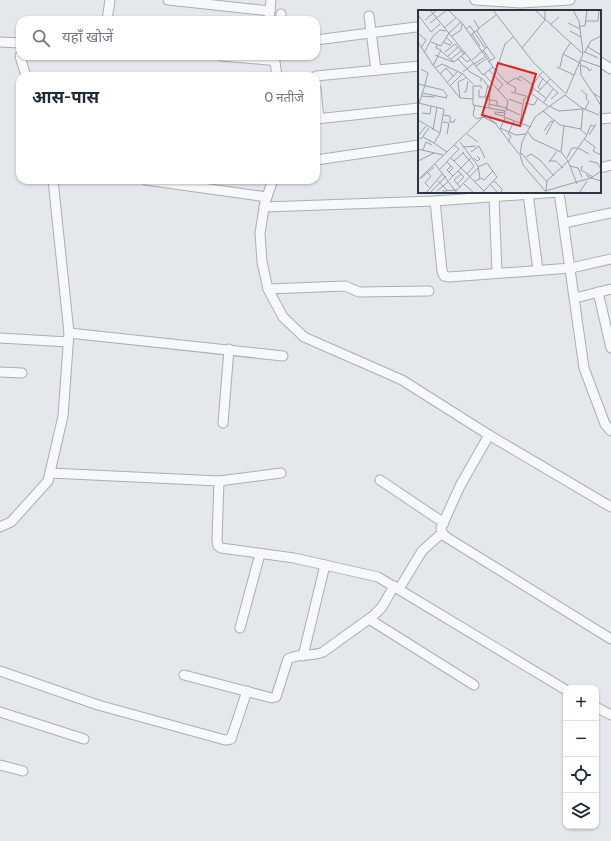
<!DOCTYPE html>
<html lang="hi">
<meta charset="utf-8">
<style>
:root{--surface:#fff;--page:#f2f2f3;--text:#1f2937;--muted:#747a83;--line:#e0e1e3}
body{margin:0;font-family:Cabin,"Noto Sans Devanagari",sans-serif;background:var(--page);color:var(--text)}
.controls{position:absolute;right:12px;bottom:12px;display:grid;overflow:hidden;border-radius:8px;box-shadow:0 1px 3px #0004}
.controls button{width:36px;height:36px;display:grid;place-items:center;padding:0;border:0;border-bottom:1px solid var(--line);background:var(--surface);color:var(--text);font:20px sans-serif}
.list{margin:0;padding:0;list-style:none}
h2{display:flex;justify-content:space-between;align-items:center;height:52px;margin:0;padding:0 16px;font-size:17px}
h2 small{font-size:13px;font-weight:400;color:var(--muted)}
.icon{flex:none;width:22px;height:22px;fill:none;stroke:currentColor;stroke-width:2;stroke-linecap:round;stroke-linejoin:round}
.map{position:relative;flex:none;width:611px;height:841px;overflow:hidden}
.search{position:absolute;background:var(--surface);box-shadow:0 1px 3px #0004;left:16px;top:16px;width:304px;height:44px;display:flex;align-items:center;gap:10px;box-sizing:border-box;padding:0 14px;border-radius:12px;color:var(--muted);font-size:15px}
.panel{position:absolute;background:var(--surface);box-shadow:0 1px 3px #0004;left:16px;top:72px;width:304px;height:112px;border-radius:12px}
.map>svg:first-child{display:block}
</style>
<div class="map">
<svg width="611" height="841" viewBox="0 0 611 841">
<rect width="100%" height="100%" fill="#e4e7ec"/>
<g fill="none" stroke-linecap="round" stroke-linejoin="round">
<!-- street casing -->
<g stroke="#a9aeb7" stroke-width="11">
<g id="street">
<polyline points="168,0 270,11"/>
<polyline points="475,0 521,3 570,0"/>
<polyline points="369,16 376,70"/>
<polyline points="107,20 110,0"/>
<polyline points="269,20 271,0"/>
<polyline points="281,20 281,14"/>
<polyline points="316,40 416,27"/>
<polyline points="0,42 20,43"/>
<polyline points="20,56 26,76"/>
<polyline points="221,56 269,60 275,62 277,76"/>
<polyline points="600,62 611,69"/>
<polyline points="316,76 419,66"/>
<polyline points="316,89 319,119"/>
<polyline points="316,119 419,108"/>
<polyline points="600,119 611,118"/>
<polyline points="316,160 419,145"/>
<polyline points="600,168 611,165"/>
<polyline points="146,180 267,197"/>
<polyline points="273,180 265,202 260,233 262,262 268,289 283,317 304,337 402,380 489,435 460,486 441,528 442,533 446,537 611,639"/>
<polyline points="559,192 584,368 605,424 611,431"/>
<polyline points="528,194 538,270"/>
<polyline points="494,196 497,273"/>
<polyline points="435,201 442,271 444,276 449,277 571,268 611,259"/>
<polyline points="264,207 435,201 559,192"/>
<polyline points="564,223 611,213"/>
<polyline points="268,289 345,286 359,292 429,291"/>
<polyline points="598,292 611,348"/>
<polyline points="575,298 611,289"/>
<polyline points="69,333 283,356"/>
<polyline points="0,338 68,342"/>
<polyline points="0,372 22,373"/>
<polyline points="223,423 229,349"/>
<polyline points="489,435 611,507"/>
<polyline points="50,473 219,481 281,473"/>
<polyline points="380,480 444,523"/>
<polyline points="219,481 217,540 218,546 221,548 294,558 378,577 566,690"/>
<polyline points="0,527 11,522 48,481 63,416 69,333 53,180"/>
<polyline points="399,589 422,551 442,533"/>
<polyline points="369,619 474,685"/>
<polyline points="240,628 260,554"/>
<polyline points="303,656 325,565"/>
<polyline points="0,671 98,705 225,740 231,739 247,691"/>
<path d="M184 675 272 698 276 697 288 659C299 653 312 657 323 652L373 616 382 607 394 586"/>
<polyline points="596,707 611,715"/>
<polyline points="0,712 84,739"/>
<polyline points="0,765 23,771"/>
</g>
</g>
<!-- street -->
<use href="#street" stroke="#f7f8fa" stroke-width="9"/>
</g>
<!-- overview -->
<g transform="translate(418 10)">
<rect width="183" height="183" fill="#e4e7ec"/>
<path fill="none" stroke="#9a9fa9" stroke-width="1" d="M12 0 65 65 75 57M30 0 44 13 77 60 89 73 98 78 97 82M75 0 115 52 147 83M117 0 165 44M155 0 161 11 165 43M0 5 13 22 22 14M7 10 19 0M167 11H180L181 0M12 13 29 0M150 13 162 19M132 15 141 7M162 16H167L169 0M26 18 38 8M61 18 78 5M48 19 52 16 67 38M59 21 69 37M152 21 163 27M0 23 8 30 3 38M31 23 43 12M54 24 62 36M52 25 61 19 56 10M34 26 43 20 44 14M0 32 15 55 42 88 55 89V95L87 101 86 107 113 117M13 32 23 36 31 23M25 32 32 35 34 33 28 27M170 37 183 45M104 38 127 10V0M65 40 73 51M23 41 36 52 47 43M27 42 37 34 46 44M167 42 180 48M6 43 15 26 22 20 28 21M166 43 173 31 183 26M145 44 162 53M17 45 35 52M30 46 40 37M43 46 49 52 53 49M33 49 43 41M40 49 52 62 63 68V72M54 50 69 37 77 48 70 52M163 50 183 57M162 51 163 65 175 83 183 88M81 52 87 34 95 27M56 54 67 47M162 55 170 58 171 61 174 59M15 56 23 40 18 38 19 35M58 56 68 49M139 57 156 65M142 57 145 44 153 32M17 58 24 54 45 64 55 74M3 59 10 63 6 78M71 60 85 75 80 80 90 91 88 101M45 62 56 53M22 64 28 58 35 66M66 64 80 80M121 65 140 83 133 89M64 68 72 79 71 98M100 69 102 66 115 75M29 73 40 61M89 73 98 68 103 71M0 74 25 80 29 85 28 88M32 76 44 64M115 78 129 89M122 79 120 77 125 68M61 80V87H72M163 80 169 85 168 88 171 92 167 99M46 82H48L50 71M93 82 108 86M120 82 132 69M4 83 29 88M114 83 116 73 124 62M114 84 130 96M148 84 165 44M176 84 183 96 182 104M147 85 164 98 181 105M3 86 17 87M67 87 70 75M42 88 40 72 48 68M55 89V76H63L64 79M67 89 79 91V96M91 89 104 94M126 92 135 79M0 93 26 99 22 123 16 133 29 142M107 93 116 95 120 88M1 94 6 78M71 94 89 98M57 95 55 105 59 109 68 106 79 114M131 96 141 101 165 99M89 99 102 105M125 101 142 115 163 119M4 103 12 104 13 96M25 105 32 106V112H36L37 109M86 106 77 104V102L87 103M0 110 22 123M25 112 31 113 29 124M102 113 106 89 114 83M82 118 98 125 108 124M82 119 87 108M15 120 19 97M126 121 133 111 135 112M110 122 115 129 143 142 150 151M49 124 60 132M169 124 173 115 177 117M128 125 136 110M171 125 178 114M0 126 8 116M0 127 3 129 11 118M5 127 16 133M166 129 177 137 175 141 183 145M42 132 60 156 62 169 57 171M90 132 93 126 90 124 96 111M45 137 58 136M160 138 171 144M0 139 25 145M5 140 8 132 14 135M53 142 61 136 67 148M143 142 146 116M45 143 56 156 49 164M103 143 129 172M102 145 104 132 117 107 147 85M102 145 105 155 129 183M108 147 113 144 122 150 136 166M33 148 66 181M56 148 59 151 62 149 59 146M149 148 154 138H159M0 151 16 143M36 151 46 142M131 151H138L145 158M150 151 159 174M151 151 169 125 163 120 165 98M171 151 179 153 183 159M29 152 35 158 31 162M131 152 139 141M17 154 39 183M33 156 29 160 35 166M152 156 160 158 164 167M164 156 163 160 175 167M60 157 69 153 79 167 64 183M21 160 41 139 36 135M10 163 13 166 7 173 11 177M168 165 173 168 183 161M3 168 16 157M63 168 66 170 75 161M0 170 65 107 77 113 101 144M31 170 53 148M20 171 29 180M76 171 84 179 83 183M39 174 46 167 40 161M46 174 56 183M72 174 80 183M42 177 36 170 43 164M19 181 31 171M24 181 39 180 60 158M127 181 173 168 183 171M128 181 129 171 150 151M8 183 25 163M12 183 28 166M161 183 169 171"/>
<path fill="#d62828" fill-opacity="0.15" stroke="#d62828" stroke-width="2" d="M80 53 118 64 102 116 64 105Z"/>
<rect width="183" height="183" fill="none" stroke="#2b3445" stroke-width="2"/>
</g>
</svg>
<div class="controls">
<button>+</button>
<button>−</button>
<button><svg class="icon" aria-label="locate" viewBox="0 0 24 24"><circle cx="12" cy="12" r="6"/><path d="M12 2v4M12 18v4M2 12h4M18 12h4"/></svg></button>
<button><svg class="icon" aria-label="layers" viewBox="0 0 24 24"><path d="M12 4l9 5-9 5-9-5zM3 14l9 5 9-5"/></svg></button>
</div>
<div class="search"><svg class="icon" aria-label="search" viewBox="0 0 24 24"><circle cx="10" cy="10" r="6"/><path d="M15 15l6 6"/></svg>यहाँ खोजें</div>
<section class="panel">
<h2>आस-पास<small>0 नतीजे</small></h2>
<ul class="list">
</ul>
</section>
</div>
